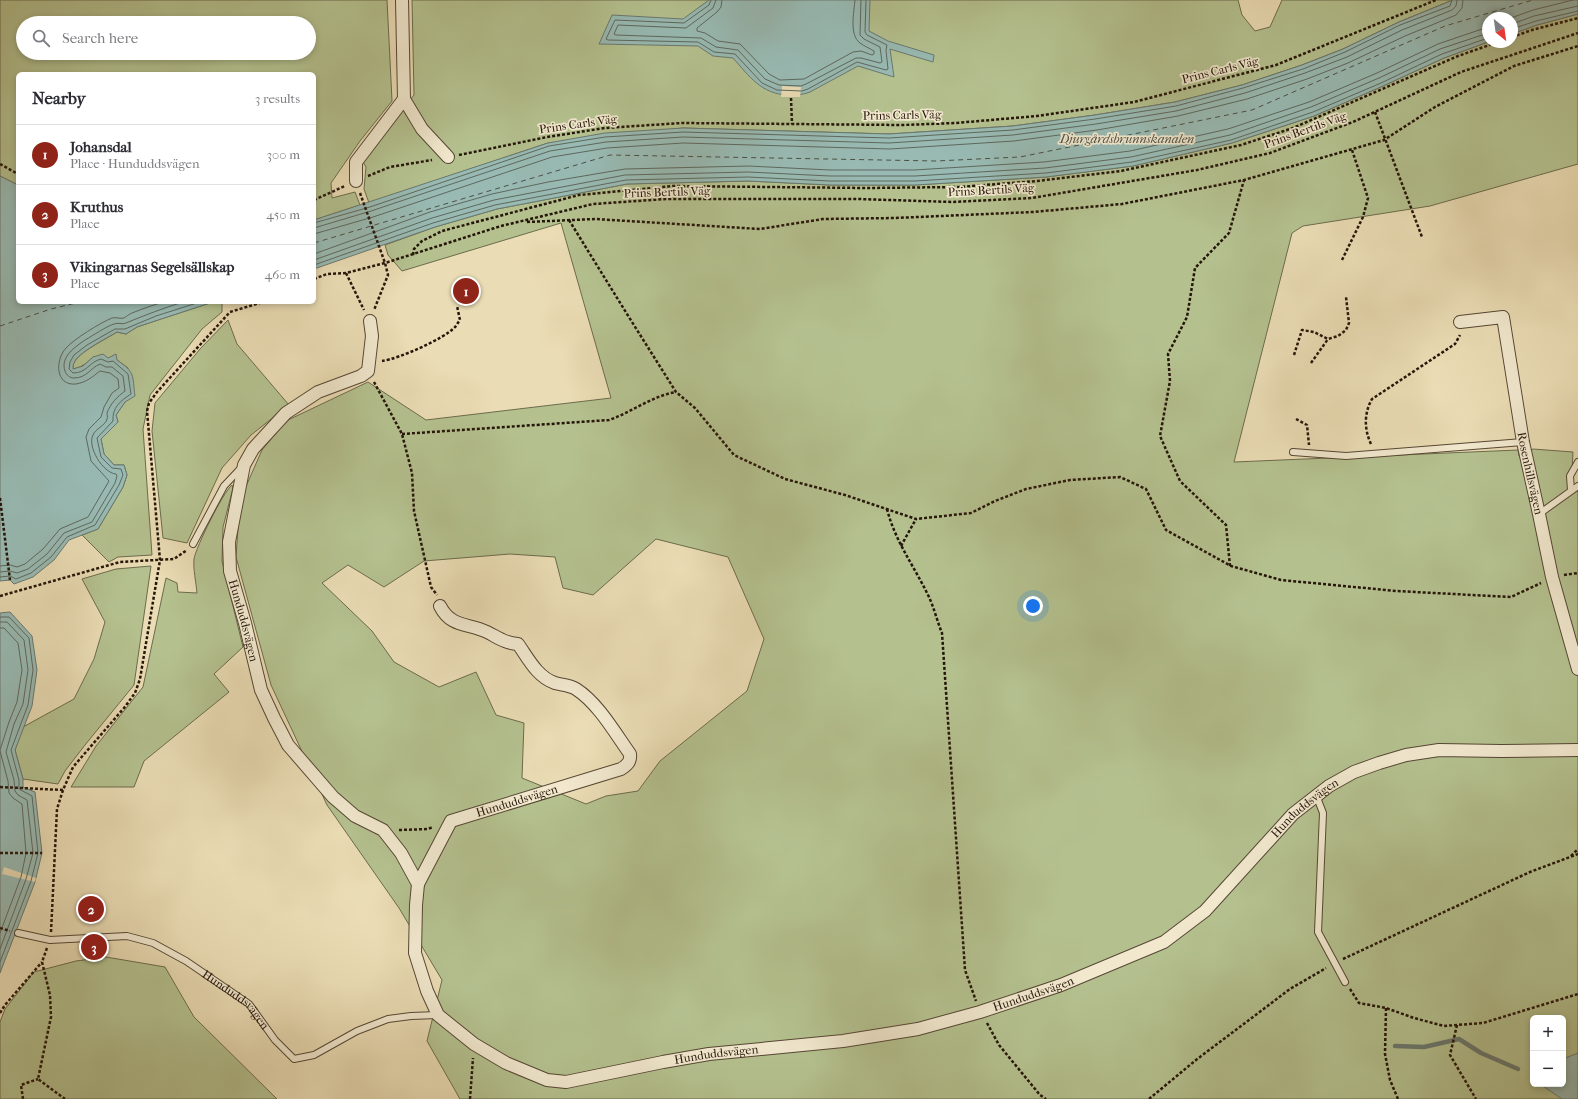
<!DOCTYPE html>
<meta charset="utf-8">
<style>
:root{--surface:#fff;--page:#f2f2f3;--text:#2b2b33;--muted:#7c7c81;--line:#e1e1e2;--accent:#8f2418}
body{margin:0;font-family:"IM FELL French Canon",serif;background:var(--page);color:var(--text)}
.controls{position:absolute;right:12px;bottom:12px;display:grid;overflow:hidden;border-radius:6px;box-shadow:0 2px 6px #0003}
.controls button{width:36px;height:36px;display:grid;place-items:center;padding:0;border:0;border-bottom:1px solid var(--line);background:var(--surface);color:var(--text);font:20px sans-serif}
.compass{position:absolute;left:1482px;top:12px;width:36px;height:36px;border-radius:50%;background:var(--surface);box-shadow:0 2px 6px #0003;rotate:151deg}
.you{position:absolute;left:1033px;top:606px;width:14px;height:14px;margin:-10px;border:3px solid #fff;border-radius:50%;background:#1a73e8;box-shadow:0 0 0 6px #1a73e833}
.badge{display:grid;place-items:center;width:26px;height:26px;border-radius:50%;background:var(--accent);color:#fff;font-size:13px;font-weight:700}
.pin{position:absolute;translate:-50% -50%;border:2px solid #fff;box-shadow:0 1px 4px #0006}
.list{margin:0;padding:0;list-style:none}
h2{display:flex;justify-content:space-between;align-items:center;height:52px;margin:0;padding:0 16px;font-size:17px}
h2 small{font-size:13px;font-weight:400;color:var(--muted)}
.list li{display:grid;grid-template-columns:26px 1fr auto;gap:12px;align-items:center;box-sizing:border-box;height:60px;padding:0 16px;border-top:1px solid var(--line)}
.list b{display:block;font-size:15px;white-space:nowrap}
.list p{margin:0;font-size:13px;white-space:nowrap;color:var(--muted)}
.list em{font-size:13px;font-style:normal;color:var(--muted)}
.icon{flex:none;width:22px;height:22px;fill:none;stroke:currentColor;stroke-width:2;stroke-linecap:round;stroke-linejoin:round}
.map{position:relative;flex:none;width:1578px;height:1099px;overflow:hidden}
.search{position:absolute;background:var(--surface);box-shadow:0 2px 6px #0003;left:16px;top:16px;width:300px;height:44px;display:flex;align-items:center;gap:10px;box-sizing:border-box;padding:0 14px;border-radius:22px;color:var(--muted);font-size:15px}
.panel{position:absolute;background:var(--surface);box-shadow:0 2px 6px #0003;left:16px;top:72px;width:300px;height:232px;border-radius:6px}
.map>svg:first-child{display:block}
</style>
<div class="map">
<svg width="1578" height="1099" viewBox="0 0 1578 1099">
<rect width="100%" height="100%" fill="#eadcb4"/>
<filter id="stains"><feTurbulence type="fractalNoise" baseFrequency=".005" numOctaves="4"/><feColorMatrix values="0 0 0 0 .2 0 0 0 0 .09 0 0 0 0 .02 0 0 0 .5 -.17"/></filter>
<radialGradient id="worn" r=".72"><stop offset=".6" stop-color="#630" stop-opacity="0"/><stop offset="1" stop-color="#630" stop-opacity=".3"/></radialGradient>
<!-- green -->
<g fill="#b4c18f" stroke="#6c6b4c" fill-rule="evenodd">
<path d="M0 0H387L392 101 360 141 331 183 332 198 355 192 360 205 314 220V74H18V185L0 176ZM23 23H309V53H23Z"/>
<polygon points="412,0 1238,0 1242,15 1255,31 1270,27 1282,0 1453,0 1399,22 1343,49 1302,65 1242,85 1175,102 1095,115 1013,126 889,134 683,128 548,143 369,203 364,189 366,167 362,160 414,95"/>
<path d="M1578 14V164L1430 206 1303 226 1292 233 1234 462 1518 450 1519 456 1533 449 1573 452 1571 493 1578 491V1099H460L427 1041 442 980 399 908 327 805 271 685 236 557 240 500 262 450 286 421 368 382 426 420 611 398 561 223 402 271 388 255 385 245 435 227 497 209 627 184 748 181 830 185H915L1046 177 1133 166 1232 143 1314 116 1383 86 1444 58 1488 42H1512V34L1537 25ZM656 539 728 557 764 639 747 691 660 761 638 791 606 796 586 804 522 778 524 723 496 715 476 672 439 687 394 662 372 631 322 583 348 565 384 587 424 561 510 554 555 557 563 588 593 595ZM1533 1018H1563V1084H1533Z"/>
<path d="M213 302H222V312L202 329 150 395 143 429 152 555 118 557 109 562 82 535 98 529 123 487 127 475 124 465H114L104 454 101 439 118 422 116 415 125 402 128 368 117 360 93 357C87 363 82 367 73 369 73 368 73 363 74 363 77 353 108 338 117 332L126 334 137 327 158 320Z"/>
<polygon points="228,320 237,344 289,405 251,435 222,468 187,543 163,538 152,431 155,403 200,349"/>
<path d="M232 485 233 488 223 527 222 561 243 647 214 674 229 692 144 761 134 787H71L96 746 143 687 166 578 177 583 178 592 197 593C196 582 193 569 194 559 196 547 223 492 232 485Z"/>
<polygon points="151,566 134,685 85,745 65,771 58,784 23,779 15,750 23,727 74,699 94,659 105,622 82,579 116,569"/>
<polygon points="106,957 165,967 194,1017 277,1099 0,1099 0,1022 5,1009 34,972 76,961"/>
</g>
<!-- water -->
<g fill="#98bab3" stroke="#6a786f">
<path d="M709 0H870L869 31 888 41 934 55 933 62 890 49 894 77 858 66 810 92C802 95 796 95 788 95 761 94 749 76 733 58L713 56 698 46 599 44 612 15 683 19Z"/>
<polygon points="1453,0 1578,0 1578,14 1537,25 1512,34 1512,18 1488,18 1488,42 1444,58 1383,86 1314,116 1232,143 1133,166 1046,177 915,185 830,185 748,181 627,184 497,209 435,227 314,269 314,220 548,143 605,133 683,128 889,134 1013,126 1095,115 1175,102 1242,85 1302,65 1343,49 1399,22"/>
<path d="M0 176 18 185V302H213L158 320 137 327 126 334 117 332C107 338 77 353 74 363 73 364 73 368 73 369L83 366 93 357 103 354 108 358 116 354 117 360C136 373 132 375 135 396L125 402 116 415 118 422 101 439 104 454 114 465H124L127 475 123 487 98 529 69 540 54 560 33 577 14 584 10 580 0 581Z"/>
<polygon points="10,612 32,636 37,670 32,706 15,750 23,779 23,787 35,792 42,853 35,882 0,973 0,613"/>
<polygon points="1578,1053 1578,1099 1562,1099 1540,1084 1563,1084 1563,1059"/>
</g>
<!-- pier -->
<g fill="#eadcb4">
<polygon points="782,86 801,87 800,97 781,97"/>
<polygon points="4,867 36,878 35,882 2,874"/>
</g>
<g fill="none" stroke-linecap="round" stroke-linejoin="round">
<!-- shore -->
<g stroke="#5e685e" stroke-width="1">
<polyline points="711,0 709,5 684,23 615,20 606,39 608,40 698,42 714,52 735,54 762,83 777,90 802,91 808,89 857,62 886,70 888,69 886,50 887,45 867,35 865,32 866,0"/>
<polyline points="716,0 713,8 686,28 618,25 614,34 616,35 701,38 716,47 738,50 765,79 779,85 801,86 806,84 856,58 861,58 880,63 882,62 880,47 864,39 860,35 861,0"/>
<path d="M722 0 721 7 717 12 697 28V31L705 33 718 41 740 44 769 74 780 80 804 79 853 52 861 51 872 55 874 54V51C869 48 864 46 860 43 849 35 854 12 855 0"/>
<polyline points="1511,18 1533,10 1573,0"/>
<polyline points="1512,24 1534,16 1578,6"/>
<polyline points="1512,29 1536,21 1578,11"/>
<polyline points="314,223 370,207 549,146 605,137 683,132 889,138 1013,130 1095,119 1176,106 1243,88 1303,69 1345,52 1400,25 1450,6 1452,0"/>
<polyline points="314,228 371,211 550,151 606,142 683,137 889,143 1013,135 1096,124 1176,111 1245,93 1305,73 1347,57 1402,30 1452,10 1456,6 1457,0"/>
<polyline points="314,234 373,217 552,157 607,148 683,143 890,149 1014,141 1097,130 1178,116 1247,99 1307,79 1348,63 1405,36 1456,15 1462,8 1463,0"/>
<polyline points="314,254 430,212 492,194 548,182 625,169 748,166 830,170 914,170 1044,162 1130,151 1228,129 1309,102 1377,73 1438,44 1488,27"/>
<polyline points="314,260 432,218 494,200 625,175 748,172 830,176 915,176 1045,168 1131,157 1230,135 1311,107 1379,78 1440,49 1488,33"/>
<polyline points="314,265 433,223 495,205 626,180 748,177 830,181 915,181 1046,173 1132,162 1231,140 1313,112 1381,83 1442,54 1488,38"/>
<path d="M0 566 10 565 17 567 25 564 43 549 60 529 88 517 109 481 91 461 86 437 89 429 101 417 104 407 112 393 119 388 118 379 110 373 100 371C92 377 87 382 76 384 55 386 55 360 66 348 74 339 100 323 112 318 116 317 120 319 124 318 126 317 129 314 132 313 142 309 153 305 164 302"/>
<path d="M0 572 10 571 17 573 28 569 47 554 64 533 92 522 115 483 117 476 116 474C103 473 87 447 93 435 95 429 106 425 107 419 108 417 107 415 107 413 110 404 118 396 125 391L123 376 112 367H106L100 364C90 368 87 378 74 378 70 378 66 375 65 371 60 357 75 347 85 340 94 335 105 327 114 324 118 322 122 325 126 323 145 315 164 308 183 302"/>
<path d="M0 577 10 576 16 579 31 573 51 557 67 537 95 525 119 485 123 475 121 469 112 468 101 457 97 438 113 421C112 408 120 401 131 394L128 374 113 361 108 362 101 359C89 362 87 373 73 373L69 369 70 362 74 355 87 345 115 329H125L156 316 200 302"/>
<polyline points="0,617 9,617 29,638 33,670 28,705 11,750 19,780 19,789 32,796 38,853 31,881 0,962"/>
<polyline points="0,622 7,622 24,640 28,670 23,704 14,724 6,752 14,780 15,791 18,795 27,800 33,853 26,879 0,949"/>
<polyline points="0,628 4,628 18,643 22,670 17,702 9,722 0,750"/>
<polyline points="0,751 8,781 9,793 13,798 22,804 26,853 21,877 0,933"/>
</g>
<!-- stream -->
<polyline stroke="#6a786f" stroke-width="4.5" points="1395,1046 1424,1047 1459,1039 1481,1053 1518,1069"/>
<!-- ferry -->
<g stroke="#4d4f44" stroke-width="1" stroke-dasharray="5 4" stroke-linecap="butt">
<polyline points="314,243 610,155 936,161 1020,157 1252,110 1445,26 1533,0"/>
<polyline points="0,326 51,309 80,302"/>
</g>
<!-- service casing -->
<g stroke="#564734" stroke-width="8">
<g id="service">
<polyline points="1293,452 1346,456 1523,442"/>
<polyline points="1571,490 1570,476 1578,462"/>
<polyline points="1539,514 1578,486"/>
<polyline points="193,544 224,486 241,468"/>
<polyline points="1316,795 1323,813 1318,932 1345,982"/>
<path id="s1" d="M18 933 50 940 127 936 153 943 186 961 249 1004 275 1040 294 1059 314 1055 357 1031 388 1019 411 1016 438 1015"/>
</g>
</g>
<!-- minor casing -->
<g stroke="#564734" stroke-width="14">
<g id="minor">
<polyline points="404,99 422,129 448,157"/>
<polyline points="356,181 356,162 404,99 402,0"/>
<path id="s2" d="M370 321 372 336 368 371 361 376 318 392 286 413 253 449 244 465 229 542 230 571 245 623 261 690 274 718 288 745 333 797 355 816 383 830 401 853 418 884 416 905 415 953 427 991 438 1015 474 1044 506 1063 547 1080 566 1082 663 1062 709 1054 843 1041 918 1029 980 1012 1061 985 1164 942 1205 911 1293 814 1329 786 1354 772 1379 763 1406 755 1439 750 1501 751 1578 750"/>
<path id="s3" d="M1460 322 1503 317 1523 442 1539 514 1552 577 1578 669"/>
<path id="s4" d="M418 884 451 821 621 769C627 765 631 762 630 754 615 733 598 703 576 689 570 685 562 685 555 683 537 677 528 658 518 644 505 643 499 638 487 632 469 623 451 628 440 606"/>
</g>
</g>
<!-- path -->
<g stroke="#251509" stroke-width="2.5" stroke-dasharray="3 2" stroke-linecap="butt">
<polyline points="1512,37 1532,30 1578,18"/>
<polyline points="791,98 792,124"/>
<polyline points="1375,112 1422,237"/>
<polyline points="459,155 547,137 605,128 682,123 903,125 956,123 1037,116 1134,102 1276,65 1436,0"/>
<polyline points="0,164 18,174"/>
<polyline points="368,176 390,167 432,160"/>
<polyline points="360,193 385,263 388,275 374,310"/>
<polyline points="314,200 345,186"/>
<polyline points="569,220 627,314 676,392 695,408 734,455 785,479 845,495 916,519 971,513 995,501 1026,489 1070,480 1120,477 1146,489 1166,530 1231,566 1281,580 1396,591 1511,597 1541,583"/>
<polyline points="527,222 595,219 760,229 823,219 895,218 1033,212 1122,204 1244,180 1384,140 1435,107 1514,66 1578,46"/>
<polyline points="413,255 414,249 422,241 442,231 579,195 673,186 866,188 959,187 1037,181 1121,171 1241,145 1293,128 1458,56 1498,42"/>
<polyline points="1342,260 1363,217 1368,198 1352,150"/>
<polyline points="346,273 364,310"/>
<polyline points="314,279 327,274 346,273 385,263 501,226 593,204 666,199 858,199 953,202 1032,198 1197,170 1270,153 1353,122 1461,72 1578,33"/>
<polyline points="1294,355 1302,330 1314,332 1328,339 1338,336 1346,330 1349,323 1346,297"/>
<path d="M382 361C398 359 444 339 455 327 457 325 458 322 460 320L457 306"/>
<polyline points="1311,363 1328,339"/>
<polyline points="374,382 402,434 412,473 414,511 431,587 437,595"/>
<polyline points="1296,419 1307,425 1309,445"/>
<path d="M402 434 609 420C632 412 652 396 676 392"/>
<path d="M1371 444C1364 429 1364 413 1372 399L1455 344 1460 335"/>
<polyline points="0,498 10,580"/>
<path d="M887 509C895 541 914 566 928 595 934 607 937 621 942 633L965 970 976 1001"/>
<polyline points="901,546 916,519"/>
<polyline points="1230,566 1226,525 1180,481 1160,436 1170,381 1168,354 1187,317 1195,268 1229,233 1244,180"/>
<polyline points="1564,575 1578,573"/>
<polyline points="0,596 120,562 174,559 187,550"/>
<polyline points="0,787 63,790"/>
<polyline points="399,830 428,829 433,827"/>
<polyline points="0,853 42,853"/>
<polyline points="1571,856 1578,849"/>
<polyline points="0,928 10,931"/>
<polyline points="51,932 57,809 63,790 73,767 124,708 135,693 140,679 160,560 147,411 149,403 157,392 230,312 263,302"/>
<polyline points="47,948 42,962 50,995 51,1017 38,1079 65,1099"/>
<polyline points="1343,959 1530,872 1578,854"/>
<polyline points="1350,989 1359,1003 1386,1008 1414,1018 1444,1026 1483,1023 1578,994"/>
<polyline points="1386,1008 1385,1054 1390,1080 1398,1099"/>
<polyline points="0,1013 5,1005 42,962"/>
<polyline points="987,1023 999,1045 1040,1095 1046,1099"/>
<polyline points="1457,1025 1450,1055 1476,1099"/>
<polyline points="23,1099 21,1085 38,1079"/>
<polyline points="470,1099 473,1058"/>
<polyline points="1149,1099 1196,1060 1290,989 1326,968"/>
</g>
<!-- service -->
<use href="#service" stroke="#f1e8ce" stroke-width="6"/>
<!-- minor -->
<use href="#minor" stroke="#f1e8ce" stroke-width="12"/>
</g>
<g text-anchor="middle" stroke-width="3.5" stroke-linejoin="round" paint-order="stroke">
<!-- street labels -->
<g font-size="12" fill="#251509" stroke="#f1e8ce">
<text transform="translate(1220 70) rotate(-14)" y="4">Prins Carls Väg</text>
<text transform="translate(902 115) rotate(-1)" y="4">Prins Carls Väg</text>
<text transform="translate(578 124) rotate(-8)" y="4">Prins Carls Väg</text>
<text transform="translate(1305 130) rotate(-20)" y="4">Prins Bertils Väg</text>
<text transform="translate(991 190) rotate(-3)" y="4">Prins Bertils Väg</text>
<text transform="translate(667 192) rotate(-2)" y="4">Prins Bertils Väg</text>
<text dy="4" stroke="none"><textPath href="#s3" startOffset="202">Rosenhillsvägen</textPath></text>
<text dy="4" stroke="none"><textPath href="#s2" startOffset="369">Hunduddsvägen</textPath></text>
<text dy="4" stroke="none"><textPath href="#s4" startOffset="140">Hunduddsvägen</textPath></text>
<text dy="4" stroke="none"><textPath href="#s2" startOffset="1791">Hunduddsvägen</textPath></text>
<text dy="4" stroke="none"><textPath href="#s2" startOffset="1455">Hunduddsvägen</textPath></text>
<text dy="4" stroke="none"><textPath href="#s1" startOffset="238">Hunduddsvägen</textPath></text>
<text dy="4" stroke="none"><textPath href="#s2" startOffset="1131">Hunduddsvägen</textPath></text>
</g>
<!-- water labels -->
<g font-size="13" font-style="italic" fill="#4d4f44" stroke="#f1e8ce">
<text x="1127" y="143">Djurgårdsbrunnskanalen</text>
</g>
</g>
<rect width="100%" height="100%" filter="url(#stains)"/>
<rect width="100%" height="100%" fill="url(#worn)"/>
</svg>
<div class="controls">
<button>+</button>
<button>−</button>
</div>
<svg class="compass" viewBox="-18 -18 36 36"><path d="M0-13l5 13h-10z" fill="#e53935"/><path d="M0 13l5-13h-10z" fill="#7c7c81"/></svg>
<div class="you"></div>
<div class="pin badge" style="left:466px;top:291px">1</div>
<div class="pin badge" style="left:91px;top:909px">2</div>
<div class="pin badge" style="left:94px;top:947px">3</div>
<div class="search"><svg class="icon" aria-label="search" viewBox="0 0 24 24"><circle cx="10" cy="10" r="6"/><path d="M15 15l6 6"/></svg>Search here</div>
<section class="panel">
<h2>Nearby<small>3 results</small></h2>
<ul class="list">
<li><span class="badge">1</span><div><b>Johansdal</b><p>Place · Hunduddsvägen</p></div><em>300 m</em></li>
<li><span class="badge">2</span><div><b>Kruthus</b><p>Place</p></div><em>450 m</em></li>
<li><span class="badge">3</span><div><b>Vikingarnas Segelsällskap</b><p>Place</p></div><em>460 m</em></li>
</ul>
</section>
</div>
